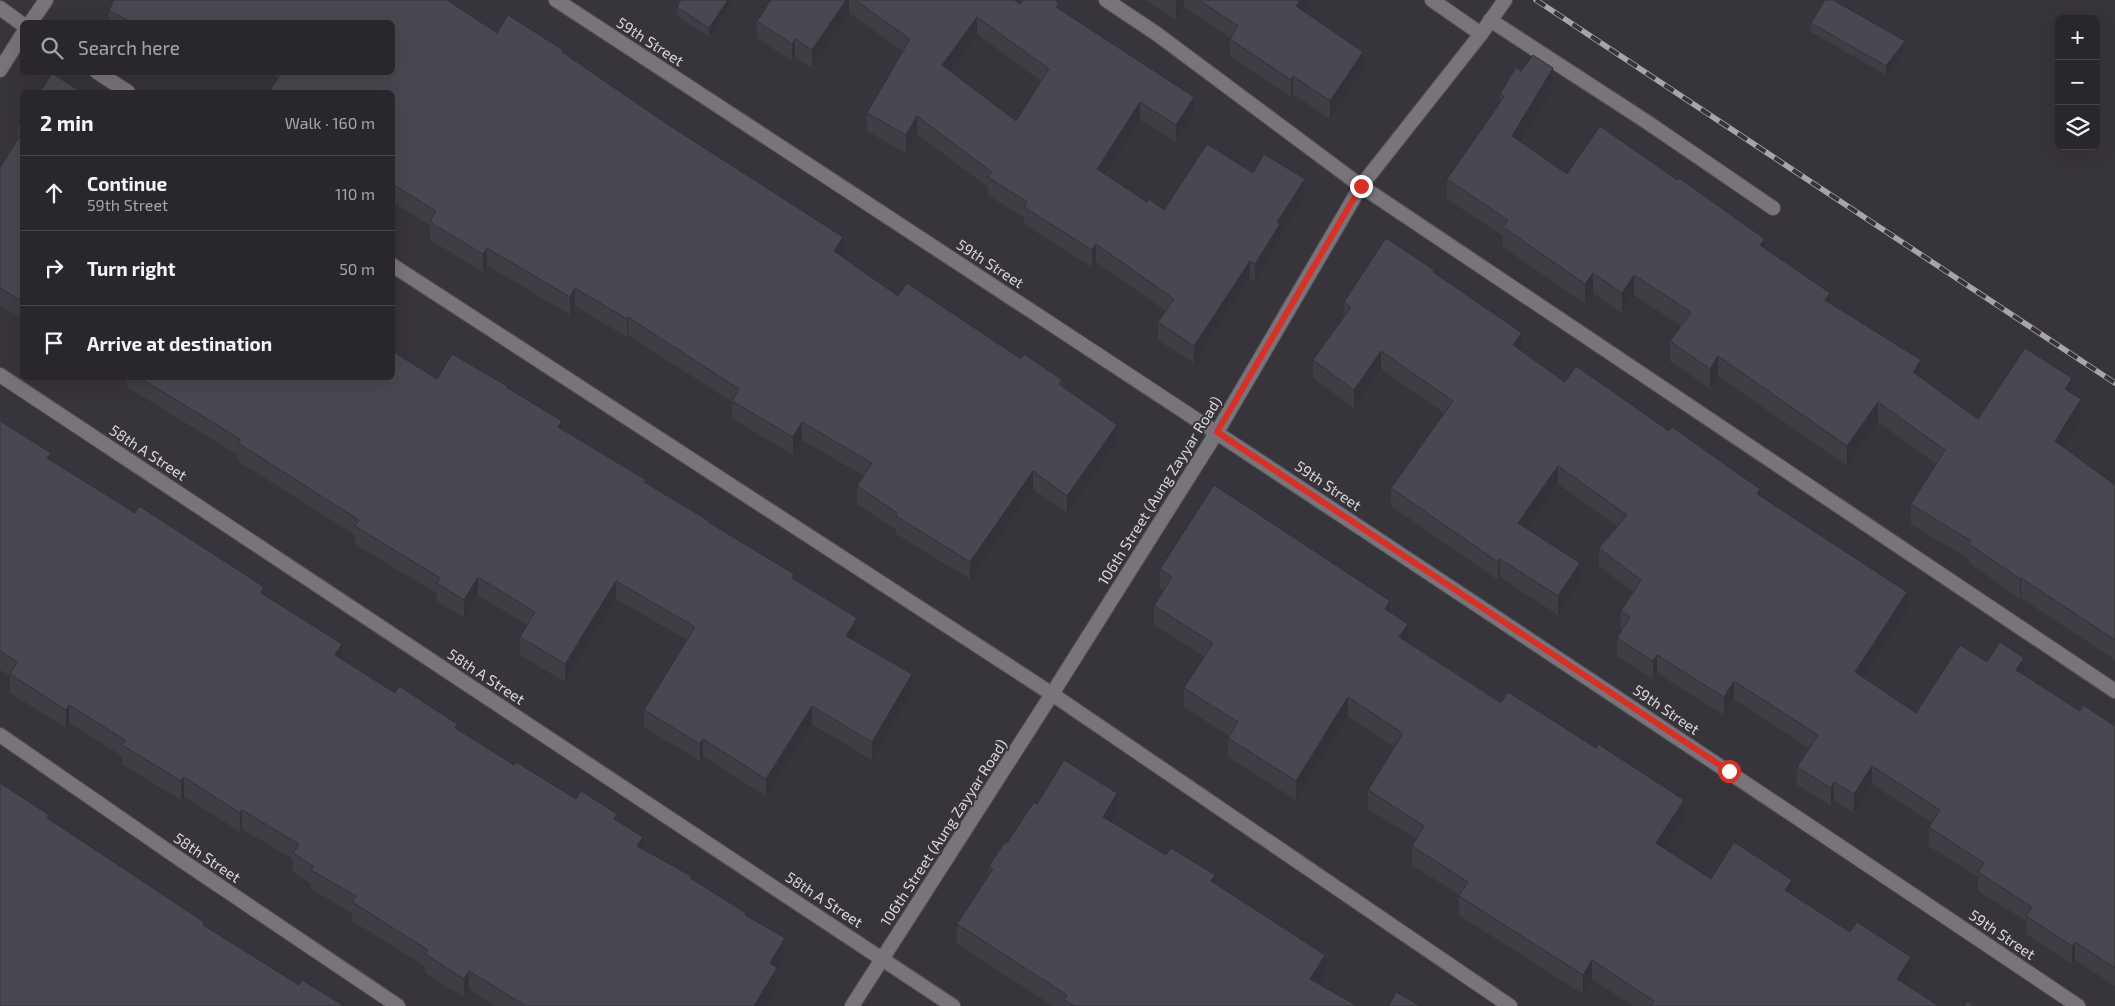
<!DOCTYPE html>
<meta charset="utf-8">
<style>
:root{--surface:#2a272c;--page:#363338;--text:#f1f3f6;--muted:#a5a5a9;--line:#464448}
body{margin:0;font-family:"Exo 2",sans-serif;background:var(--page);color:var(--text)}
.controls{position:absolute;right:15px;top:15px;display:grid;overflow:hidden;border-radius:8px;box-shadow:0 5px 20px #0002}
.controls button{width:45px;height:45px;display:grid;place-items:center;padding:0;border:0;border-bottom:1px solid var(--line);background:var(--surface);color:var(--text);font:25px sans-serif}
.stop{position:absolute;width:15px;height:15px;margin:-11px;border:4px solid #d93025;border-radius:50%;background:#fff}
.stop.end{background:#d93025;border-color:#fff;box-shadow:0 1px 5px #0008}
.list{margin:0;padding:0;list-style:none}
h2{display:flex;justify-content:space-between;align-items:center;height:65px;margin:0;padding:0 20px;font-size:21px}
h2 small{font-size:16px;font-weight:400;color:var(--muted)}
.list li{display:grid;grid-template-columns:32px 1fr auto;gap:15px;align-items:center;box-sizing:border-box;height:75px;padding:0 20px;border-top:1px solid var(--line)}
.list b{display:block;font-size:19px;white-space:nowrap}
.list p{margin:0;font-size:16px;white-space:nowrap;color:var(--muted)}
.list em{font-size:16px;font-style:normal;color:var(--muted)}
.icon{flex:none;width:28px;height:28px;fill:none;stroke:currentColor;stroke-width:2;stroke-linecap:round;stroke-linejoin:round}
.map{position:relative;flex:none;width:2115px;height:1006px;overflow:hidden}
.search{position:absolute;background:var(--surface);box-shadow:0 5px 20px #0002;left:20px;top:20px;width:375px;height:55px;display:flex;align-items:center;gap:12px;box-sizing:border-box;padding:0 18px;border-radius:8px;color:var(--muted);font-size:19px}
.panel{position:absolute;background:var(--surface);box-shadow:0 5px 20px #0002;left:20px;top:90px;width:375px;height:290px;border-radius:8px}
.map>svg:first-child{display:block}
</style>
<div class="map">
<svg width="2115" height="1006" viewBox="0 0 2115 1006">
<rect width="100%" height="100%" fill="#38343b"/>
<g fill="none" stroke-linecap="round" stroke-linejoin="round">
<!-- minor casing -->
<g stroke="#535156" stroke-width="16">
<g id="minor">
<path d="M556 0C1065 332 1573 666 2078 1006"/>
<polyline points="1106,0 1157,34 1361,186 2115,691"/>
<polyline points="1432,0 1481,34"/>
<polyline points="0,8 22,24"/>
<polyline points="1490,20 1647,122 1773,208"/>
<polyline points="97,72 128,92"/>
<polyline points="392,265 1052,694 1510,1006"/>
<polyline points="0,375 953,1006"/>
<polyline points="0,735 181,860 398,1006"/>
<polyline points="852,1006 1052,694 1217,432 1361,186 1481,34 1505,0"/>
</g>
</g>
<!-- tertiary casing -->
<g stroke="#535156" stroke-width="16">
<g id="tertiary">
<polyline points="31,22 46,0"/>
<polyline points="0,70 22,35"/>
</g>
</g>
<!-- minor -->
<use href="#minor" stroke="#79747c" stroke-width="14"/>
<!-- tertiary -->
<use href="#tertiary" stroke="#79747c" stroke-width="14"/>
<!-- rail casing -->
<g stroke="#a7a5aa" stroke-width="5.5">
<polyline id="rail" points="1536,0 2115,383"/>
</g>
<!-- rail -->
<use href="#rail" stroke="#38343b" stroke-width="4" stroke-dasharray="11" stroke-linecap="butt"/>
</g>
<!-- wall -->
<g fill="#3e3f45" fill-rule="evenodd">
<polygon points="114,0 447,0 497,33 508,15 563,50 563,53 667,124 843,237 843,255 842,257 898,296 907,283 1021,359 1024,354 1062,380 1062,387 1117,425 1117,443 1067,513 1033,489 970,579 896,534 896,530 857,504 857,486 864,476 802,440 793,455 732,418 732,402 628,335 627,337 575,306 570,315 487,265 483,272 430,240 430,225 392,202 392,92 269,92 278,78 269,72 392,72 392,22 109,22 109,10"/>
<polygon points="731,0 731,5 709,37 677,16 677,7"/>
<path d="M771 0H1014L1020 4 1059 9 1194 114 1176 142 1140 119 1105 174 1147 202 1164 210 1253 173 1305 197 1280 235V241L1255 281 1250 278 1194 363 1158 340V322L1166 311 1096 262 1092 267 1024 224V218L988 195V187L917 134 906 153 867 131V113L903 51 849 13 812 68 795 57 792 61 757 38V21ZM977 34 1041 81 1016 121 950 71Z"/>
<polygon points="1146,0 1312,0 1304,11 1363,70 1330,119 1293,94 1291,97 1230,56 1230,38 1184,7 1176,20"/>
<polygon points="1811,23 1905,51 1886,75 1811,32"/>
<polygon points="1553,88 1520,142 1567,174 1765,248 1830,303 1921,378 1978,419 2072,393 2081,419 2063,447 2115,485 2115,660 2021,598 2020,599 1969,563 1969,559 1911,524 1911,504 1936,464 1878,422 1847,466 1718,376 1710,389 1670,361 1670,341 1681,326 1634,295 1622,313 1593,293 1585,304 1503,247 1503,236 1447,199 1447,179 1500,103 1500,94"/>
<polygon points="22,121 22,319 0,305 0,168 17,140 17,129"/>
<polygon points="1434,272 1522,351 1565,382 1760,496 1907,610 1863,677 1916,713 1987,662 2024,675 2080,711 2115,726 2115,986 2075,960 2072,964 2026,934 2026,921 1978,891 1978,877 1929,846 1929,827 1932,823 1872,784 1854,813 1834,800 1831,806 1797,785 1797,767 1809,748 1734,699 1724,715 1657,673 1653,679 1617,656 1617,638 1622,630 1621,629 1621,611 1633,592 1599,566 1599,548 1617,526 1558,484 1527,528 1580,581 1558,615 1500,577 1498,580 1391,506 1391,488 1444,413 1381,369 1354,408 1313,378 1313,360 1344,316 1344,302"/>
<polygon points="127,378 392,378 437,379 507,388 562,429 709,523 794,580 857,635 854,640 912,692 872,760 812,724 766,796 703,756 700,761 644,727 644,710 687,640 616,599 565,682 520,655 520,637 527,625 478,595 464,618 437,601 437,594 355,544 355,535 238,461 238,455 127,387"/>
<polygon points="0,416 1,421 51,461 264,595 342,660 395,693 457,729 514,765 617,821 643,849 691,879 746,915 785,957 777,970 777,987 766,1006 496,1006 469,989 464,997 425,973 425,966 352,921 352,913 311,889 311,884 293,872 293,859 242,829 240,832 184,796 181,800 122,764 122,756 69,723 66,728 10,693 10,676 0,670"/>
<polygon points="1160,569 1390,612 1408,642 1684,819 1664,849 1711,879 1792,894 1911,976 1906,985 1939,1006 1633,1006 1592,979 1583,994 1459,915 1459,895 1412,865 1412,846 1416,839 1368,809 1368,790 1395,747 1348,716 1296,800 1228,757 1228,738 1229,736 1184,707 1184,688 1204,656 1154,625 1154,606 1163,590 1160,588"/>
<polygon points="1037,804 1117,813 1112,822 1166,855 1215,884 1325,975 1319,984 1357,1006 1053,1006 957,944 957,924 989,876 989,866"/>
</g>
<!-- shaded-wall -->
<g fill="#323338">
<polygon points="728,0 731,0 731,5 709,37 709,28"/>
<polygon points="846,0 849,0 849,13 812,68 812,50"/>
<polygon points="1177,0 1184,0 1184,7 1176,20 1176,2"/>
<polygon points="1300,0 1312,0 1296,24 1296,6"/>
<polygon points="977,17 977,34 942,83 942,65"/>
<polygon points="795,39 795,57 792,61 792,44"/>
<polygon points="1905,41 1905,51 1886,75 1886,66"/>
<polygon points="1363,52 1363,70 1330,119 1330,101"/>
<polygon points="1553,68 1553,88 1512,156 1512,136"/>
<polygon points="1293,76 1293,94 1291,97 1291,80"/>
<polygon points="1194,97 1194,114 1176,142 1176,125"/>
<polygon points="1140,102 1140,119 1097,187 1097,169"/>
<polygon points="917,116 917,134 906,153 906,135"/>
<polygon points="1305,179 1305,197 1280,235 1280,241 1255,281 1255,264 1277,222"/>
<polygon points="843,237 843,255 834,269 834,251"/>
<polygon points="1765,239 1765,258 1760,245"/>
<polygon points="1096,244 1096,262 1092,267 1092,250"/>
<polygon points="487,248 487,265 483,272 483,254"/>
<polygon points="1250,261 1250,278 1194,363 1194,346"/>
<polygon points="1593,273 1593,293 1585,304 1585,284"/>
<polygon points="1634,275 1634,295 1622,313 1622,293"/>
<polygon points="575,288 575,306 570,315 570,297"/>
<polygon points="1830,293 1830,313 1825,300"/>
<polygon points="628,317 628,335 627,337 627,319"/>
<polygon points="1522,333 1522,351 1513,345"/>
<polygon points="1381,351 1381,369 1354,408 1354,390"/>
<polygon points="1718,356 1718,376 1710,389 1710,369"/>
<polygon points="1921,360 1921,380 1913,372"/>
<polygon points="2072,378 2072,398 2065,389"/>
<polygon points="2081,399 2081,419 2055,461 2055,441"/>
<polygon points="1878,402 1878,422 1847,466 1847,446"/>
<polygon points="562,421 562,438 558,427"/>
<polygon points="802,422 802,440 793,455 793,437"/>
<polygon points="1117,425 1117,443 1067,513 1067,496"/>
<polygon points="51,453 51,471 47,458"/>
<polygon points="1558,466 1558,484 1518,541 1518,523"/>
<polygon points="1033,471 1033,489 970,579 970,562"/>
<polygon points="1760,489 1760,507 1757,494"/>
<polygon points="1500,559 1500,577 1498,580 1498,562"/>
<polygon points="1580,563 1580,581 1558,615 1558,596"/>
<polygon points="478,577 478,595 464,618 464,600"/>
<polygon points="2021,578 2021,598 2020,599 2020,579"/>
<polygon points="616,581 616,599 565,682 565,664"/>
<polygon points="264,587 264,606 261,593"/>
<polygon points="1907,592 1907,610 1855,690 1855,672"/>
<polygon points="1390,601 1390,620 1385,609"/>
<polygon points="857,618 857,635 846,653 846,636"/>
<polygon points="1408,624 1408,643 1399,637"/>
<polygon points="342,644 342,663 335,655"/>
<polygon points="1657,655 1657,673 1653,679 1653,661"/>
<polygon points="2024,658 2024,676 2016,670"/>
<polygon points="912,674 912,692 872,760 872,742"/>
<polygon points="1734,681 1734,699 1724,715 1724,697"/>
<polygon points="1348,697 1348,716 1296,800 1296,781"/>
<polygon points="69,705 69,723 66,728 66,710"/>
<polygon points="812,706 812,724 766,796 766,779"/>
<polygon points="703,739 703,756 700,761 700,744"/>
<polygon points="1872,766 1872,784 1854,813 1854,794"/>
<polygon points="184,777 184,796 181,800 181,781"/>
<polygon points="1834,782 1834,800 1831,806 1831,788"/>
<polygon points="1117,793 1117,813 1103,836 1103,817"/>
<polygon points="1684,800 1684,819 1656,862 1656,843"/>
<polygon points="242,810 242,829 240,832 240,813"/>
<polygon points="643,837 643,856 637,846"/>
<polygon points="1215,875 1215,895 1211,881"/>
<polygon points="1792,880 1792,899 1785,890"/>
<polygon points="785,938 785,957 777,970 777,987 766,1006 754,1006 770,963"/>
<polygon points="2075,942 2075,960 2072,964 2072,946"/>
<polygon points="1325,955 1325,975 1310,999 1310,979"/>
<polygon points="1911,957 1911,976 1897,998 1897,979"/>
<polygon points="1592,960 1592,979 1583,994 1583,975"/>
<polygon points="469,971 469,989 464,997 464,979"/>
</g>
<!-- building -->
<g fill="#484950" stroke="#323338" fill-rule="evenodd">
<polygon points="114,0 447,0 497,33 508,15 563,50 562,52 667,124 843,237 834,251 898,296 907,283 1021,359 1024,354 1062,380 1059,384 1117,425 1067,496 1033,471 970,562 896,516 897,513 857,486 872,463 802,422 793,437 732,401 739,389 628,317 627,319 575,288 570,297 487,248 483,254 430,222 436,211 392,184 392,92 269,92 282,72 392,72 392,22 130,22 109,10"/>
<polygon points="681,0 728,0 709,28 677,7"/>
<polygon points="771,0 846,0 812,50 795,39 792,44 757,21"/>
<path d="M855 0H1014L1020 4 1023 0H1055L1059 3 1056 7 1194 97 1176 125 1140 102 1097 169 1147 202 1149 199 1164 210 1207 144 1253 173 1264 154 1305 179 1277 222 1280 224 1255 264 1250 261 1194 346 1158 322 1174 299 1096 244 1092 250 1024 207 1027 202 988 177 992 172 917 116 906 135 867 113 910 39ZM977 17 1049 69 1016 121 942 65Z"/>
<polygon points="1199,0 1300,0 1296,6 1363,52 1330,101 1293,76 1291,80 1230,39 1238,26"/>
<polygon points="1825,0 1833,0 1905,41 1886,66 1811,23"/>
<polygon points="1533,55 1553,68 1512,136 1567,174 1600,126 1677,180 1679,178 1765,239 1760,245 1830,293 1825,300 1921,360 1913,372 1978,419 2025,348 2072,378 2065,389 2081,399 2055,441 2115,485 2115,640 2021,578 2020,579 1969,544 1971,541 1911,504 1945,450 1878,402 1847,446 1718,356 1710,369 1670,341 1691,312 1634,275 1622,293 1593,273 1585,284 1503,227 1508,220 1447,179 1504,97 1500,94 1516,67 1521,71"/>
<polygon points="52,73 81,92 40,92"/>
<polygon points="22,121 22,301 0,288 0,168 22,132 17,129"/>
<polygon points="1386,238 1434,270 1433,272 1522,333 1513,345 1565,382 1576,366 1669,431 1672,427 1760,489 1757,494 1907,592 1855,672 1916,713 1960,645 1987,662 2000,642 2024,658 2016,670 2080,711 2083,705 2115,726 2115,968 2075,942 2072,946 2026,916 2032,907 1978,872 1984,863 1929,827 1940,810 1872,766 1854,794 1834,782 1831,788 1797,767 1818,735 1734,681 1724,697 1657,655 1653,661 1617,638 1630,617 1621,611 1641,580 1599,548 1627,515 1558,466 1518,523 1580,563 1558,596 1500,559 1498,562 1391,488 1453,401 1381,351 1354,390 1313,360 1351,307 1344,302"/>
<polygon points="392,351 437,379 452,354 507,386 506,387 562,421 558,427 646,480 644,482 709,521 708,522 794,574 792,578 857,618 846,636 912,674 872,742 812,706 766,779 703,739 700,744 644,710 695,627 616,581 565,664 520,637 535,612 478,577 464,600 437,583 440,578 355,526 359,520 238,443 240,439 140,378 392,378"/>
<polygon points="0,421 51,453 47,458 135,513 139,506 264,587 261,593 342,644 335,655 395,693 399,686 457,724 455,728 514,765 516,762 576,799 581,791 617,814 614,819 643,837 637,846 691,876 690,878 746,913 745,915 785,938 770,963 777,968 754,1006 526,1006 469,971 464,979 425,954 428,950 352,902 356,896 311,870 313,866 293,853 299,844 242,810 240,813 184,777 181,781 122,745 125,740 69,705 66,710 10,674 17,662 0,651"/>
<polygon points="1214,485 1390,601 1385,609 1408,624 1399,637 1501,703 1508,692 1596,748 1598,744 1684,800 1656,843 1711,879 1734,842 1792,880 1785,890 1850,932 1857,922 1911,957 1897,979 1939,1006 1651,1006 1654,1001 1592,960 1583,975 1459,896 1468,882 1412,846 1424,826 1368,790 1402,735 1401,732 1348,697 1296,781 1228,738 1238,722 1184,688 1213,643 1154,606 1172,577 1160,569"/>
<polygon points="1064,760 1117,793 1103,817 1166,855 1171,848 1215,875 1211,881 1325,955 1310,979 1357,1006 1074,1006 1064,1000 1067,995 957,924 993,869 989,866 1005,842 1007,843 1034,802 1037,804"/>
<polygon points="0,783 49,815 47,818 204,922 203,925 299,985 302,980 344,1006 0,1006"/>
<polygon points="1396,992 1420,1006 1389,1006"/>
<polygon points="1967,1001 1975,1006 1964,1006"/>
</g>
<g fill="none" stroke-linecap="round" stroke-linejoin="round">
<!-- route -->
<polyline stroke="#d93025" stroke-width="6" points="1361,186 1217,432 1729,771"/>
</g>
<g text-anchor="middle" stroke-width="4" stroke-linejoin="round" paint-order="stroke">
<!-- street labels -->
<g font-size="15" fill="#dad8dc" stroke="#38343b">
<text transform="translate(650 42) rotate(33)" y="5">59th Street</text>
<text transform="translate(990 264) rotate(33)" y="5">59th Street</text>
<text transform="translate(148 453) rotate(33)" y="5">58th A Street</text>
<text transform="translate(1328 486) rotate(34)" y="5">59th Street</text>
<text transform="translate(1160 491) rotate(-58)" y="5">106th Street (Aung Zayyar Road)</text>
<text transform="translate(486 677) rotate(33)" y="5">58th A Street</text>
<text transform="translate(1666 710) rotate(34)" y="5">59th Street</text>
<text transform="translate(944 833) rotate(-57)" y="5">106th Street (Aung Zayyar Road)</text>
<text transform="translate(207 858) rotate(34)" y="5">58th Street</text>
<text transform="translate(824 900) rotate(33)" y="5">58th A Street</text>
<text transform="translate(2002 935) rotate(34)" y="5">59th Street</text>
</g>
</g>
</svg>
<div class="controls">
<button>+</button>
<button>−</button>
<button><svg class="icon" aria-label="layers" viewBox="0 0 24 24"><path d="M12 4l9 5-9 5-9-5zM3 14l9 5 9-5"/></svg></button>
</div>
<div class="stop" style="left:1729px;top:771px"></div>
<div class="stop end" style="left:1361px;top:186px"></div>
<div class="search"><svg class="icon" aria-label="search" viewBox="0 0 24 24"><circle cx="10" cy="10" r="6"/><path d="M15 15l6 6"/></svg>Search here</div>
<section class="panel">
<h2>2 min<small>Walk · 160 m</small></h2>
<ul class="list">
<li><svg class="icon" aria-label="ahead" viewBox="0 0 24 24"><path d="M12 20V5M6 11l6-6 6 6"/></svg><div><b>Continue</b><p>59th Street</p></div><em>110 m</em></li>
<li><svg class="icon" aria-label="right" viewBox="0 0 24 24"><path d="M7 20v-9h11M14 6l5 5-5 5"/></svg><div><b>Turn right</b></div><em>50 m</em></li>
<li><svg class="icon" aria-label="arrive" viewBox="0 0 24 24"><path d="M6 21V4h12l-3 4 3 4H6"/></svg><div><b>Arrive at destination</b></div></li>
</ul>
</section>
</div>
